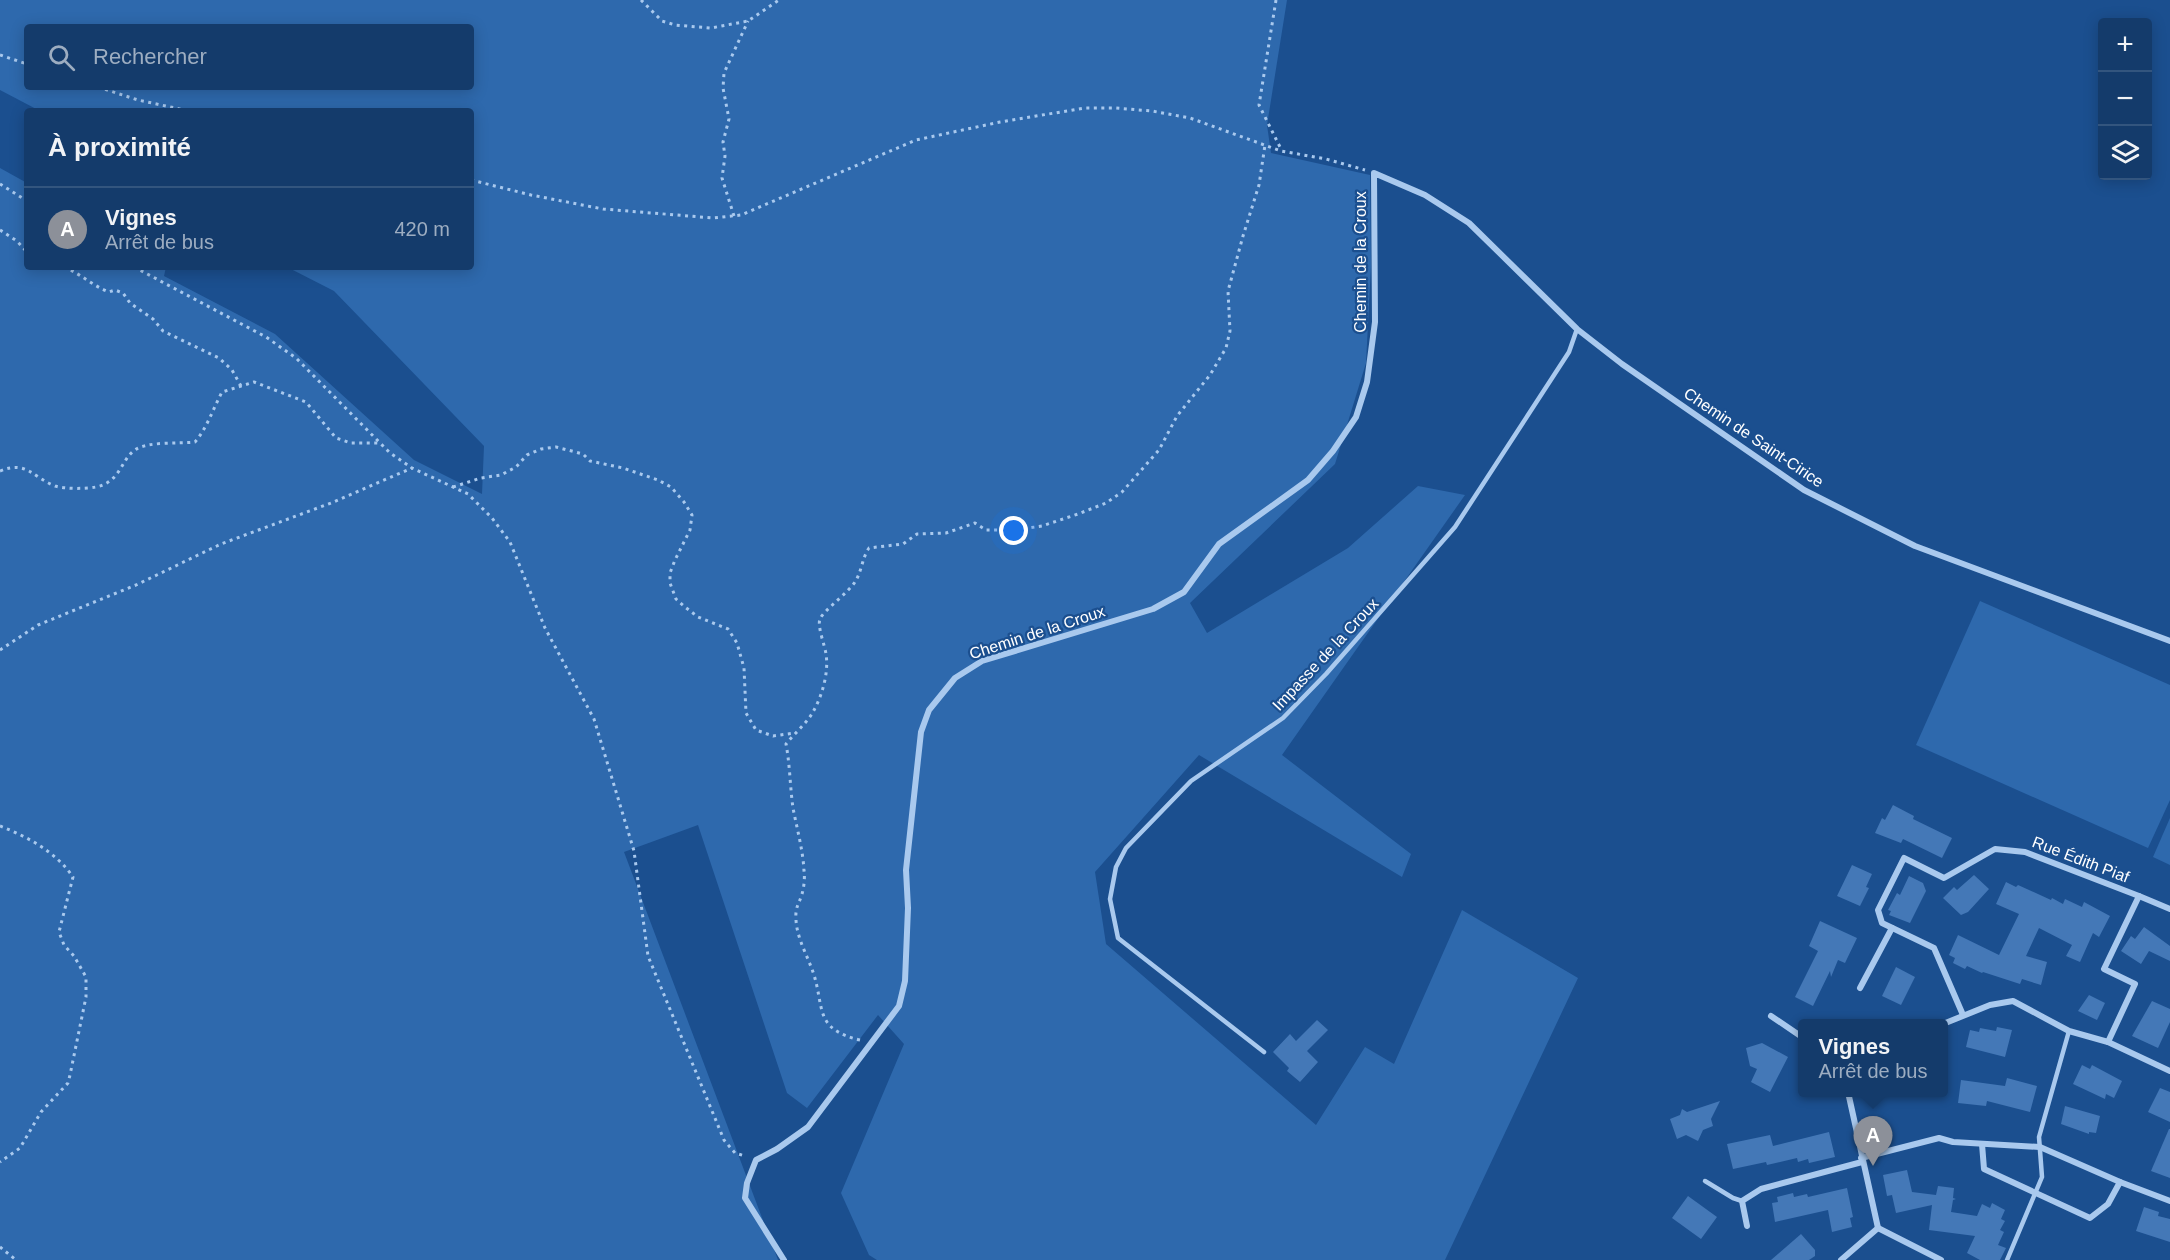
<!DOCTYPE html>
<html lang="fr">
<meta charset="utf-8">
<style>
:root{--surface:#143b6b;--page:#214673;--text:#f1f3f6;--muted:#9dadc1;--line:#33557e;--accent:#8c9099}
body{margin:0;font-family:Helvetica,sans-serif;background:var(--page);color:var(--text)}
.controls{position:absolute;right:18px;top:18px;display:grid;overflow:hidden;border-radius:6px;box-shadow:0 3px 15px #0003}
.controls button{width:54px;height:54px;display:grid;place-items:center;padding:0;border:0;border-bottom:2px solid var(--line);background:var(--surface);color:var(--text);font:30px sans-serif}
.you{position:absolute;left:1014px;top:531px;width:21px;height:21px;margin:-15px;border:4px solid #fff;border-radius:50%;background:#1a73e8;box-shadow:0 0 0 9px #1a73e833}
.badge{display:grid;place-items:center;width:39px;height:39px;border-radius:50%;background:var(--accent);color:#fff;font-size:20px;font-weight:700}
.pin{position:absolute;translate:-50% -50px;filter:drop-shadow(0 2px 3px #0008)}
.pin::after{content:'';position:absolute;top:32px;width:21px;height:18px;background:inherit;clip-path:polygon(0 0,100% 0,50% 100%)}
.popup{position:absolute;left:1798px;top:1019px;width:150px;height:78px;box-sizing:border-box;display:grid;place-content:center;border-radius:6px;background:var(--surface);filter:drop-shadow(0 2px 4px #0005);font-size:20px;white-space:nowrap;color:var(--muted)}
.popup b{font-size:22px;color:var(--text)}
.popup::after{content:'';position:absolute;left:50%;top:100%;margin-left:-12px;border:12px solid transparent;border-top-color:var(--surface)}
.list{margin:0;padding:0;list-style:none}
h2{display:flex;justify-content:space-between;align-items:center;height:78px;margin:0;padding:0 24px;font-size:26px}
h2 small{font-size:20px;font-weight:400;color:var(--muted)}
.list li{display:grid;grid-template-columns:39px 1fr auto;gap:18px;align-items:center;box-sizing:border-box;height:84px;padding:0 24px;border-top:2px solid var(--line)}
.list b{display:block;font-size:22px;white-space:nowrap}
.list p{margin:0;font-size:20px;white-space:nowrap;color:var(--muted)}
.list em{font-size:20px;font-style:normal;color:var(--muted)}
.icon{flex:none;width:33px;height:33px;fill:none;stroke:currentColor;stroke-width:2;stroke-linecap:round;stroke-linejoin:round}
.map{position:relative;flex:none;width:2170px;height:1260px;overflow:hidden}
.search{position:absolute;background:var(--surface);box-shadow:0 3px 15px #0003;left:24px;top:24px;width:450px;height:66px;display:flex;align-items:center;gap:15px;box-sizing:border-box;padding:0 21px;border-radius:6px;color:var(--muted);font-size:22px}
.panel{position:absolute;background:var(--surface);box-shadow:0 3px 15px #0003;left:24px;top:108px;width:450px;height:162px;border-radius:6px}
.map>svg:first-child{display:block}
</style>
<div class="map">
<svg width="2170" height="1260" viewBox="0 0 2170 1260">
<rect width="100%" height="100%" fill="#1b4f8f"/>
<!-- green -->
<g fill="#2e69ad" fill-rule="evenodd">
<path d="M0 0H1287L1267 125 1271 153 1370 175 1371 266 1366 363 1335 464 1190 603 1207 633 1348 548 1418 486 1465 495 1282 755 1411 854 1402 877 1199 755 1095 872 1106 944 1316 1125 1365 1047 1394 1064 1462 910 1578 978 1445 1260H877L869 1255 841 1193 904 1044 878 1015 807 1108 787 1093 698 825 624 852 778 1260H0V168L27 183V267H166L164 276 275 334 414 460 482 494 484 446 334 291 287 267H471V111H40L0 90ZM27 27H471V87H27Z"/>
<polygon points="1980,601 2170,685 2170,800 2148,848 1916,745"/>
<polygon points="2170,818 2170,865 2153,857"/>
</g>
<!-- building -->
<g fill="#4478b7">
<polygon points="1893,805 1914,816 1913,819 1952,838 1942,858 1903,839 1901,843 1875,833 1882,818 1885,820"/>
<polygon points="1852,865 1872,874 1866,887 1869,888 1860,906 1837,896"/>
<polygon points="1974,875 1989,889 1968,912 1961,915 1943,898 1954,887 1957,890"/>
<polygon points="1909,876 1923,883 1926,891 1910,923 1889,915 1891,911 1888,910 1897,893 1900,895"/>
<polygon points="2006,882 2016,887 2018,885 2051,900 2052,898 2063,904 2065,899 2082,907 2084,902 2110,916 2099,937 2093,933 2080,962 2066,956 2072,945 2039,928 2026,956 2047,962 2041,985 2022,979 2020,984 1983,972 1982,973 1967,966 1965,969 1953,963 1955,958 1949,955 1958,935 1999,955 2019,914 1996,904"/>
<polygon points="1820,921 1857,938 1845,963 1838,960 1831,977 1830,971 1813,1006 1795,997 1818,951 1809,946"/>
<polygon points="2144,927 2170,946 2170,961 2149,951 2141,964 2121,951 2131,936 2135,939"/>
<polygon points="1896,967 1915,977 1901,1005 1882,996"/>
<polygon points="2089,995 2105,1003 2097,1020 2078,1011"/>
<polygon points="2152,1001 2170,1009 2170,1022 2158,1048 2132,1036"/>
<polygon points="1317,1020 1328,1030 1307,1051 1318,1062 1300,1082 1287,1071 1289,1068 1273,1052 1290,1034 1296,1041"/>
<polygon points="1997,1027 2012,1030 2005,1057 1966,1047 1970,1030 1979,1032 1980,1028 1996,1031"/>
<polygon points="1762,1043 1788,1057 1770,1092 1751,1082 1757,1069 1750,1066 1746,1048"/>
<polygon points="2082,1065 2090,1069 2092,1065 2122,1081 2114,1098 2106,1094 2105,1099 2073,1084"/>
<polygon points="2007,1078 2037,1086 2030,1112 1987,1101 1986,1106 1958,1103 1961,1080 2005,1086"/>
<polygon points="2160,1088 2170,1092 2170,1122 2148,1112"/>
<polygon points="1720,1101 1711,1119 1713,1126 1703,1130 1698,1141 1686,1135 1677,1139 1670,1119 1680,1115 1682,1109 1687,1112"/>
<polygon points="2065,1106 2100,1116 2096,1133 2089,1132 2089,1134 2061,1124"/>
<polygon points="2169,1129 2170,1129 2170,1178 2151,1171"/>
<polygon points="1829,1132 1835,1157 1809,1163 1808,1159 1798,1162 1797,1158 1767,1165 1766,1162 1733,1169 1727,1144 1770,1135 1773,1146"/>
<polygon points="1907,1170 1912,1192 1936,1195 1938,1186 1954,1188 1953,1198 1956,1199 1953,1200 1951,1212 1977,1216 1982,1204 1990,1208 1992,1203 2005,1210 2001,1219 2005,1221 2000,1230 2004,1232 1998,1245 2006,1248 2000,1260 1980,1260 1967,1253 1975,1236 1929,1230 1932,1205 1896,1213 1892,1195 1887,1196 1883,1175"/>
<polygon points="1847,1188 1853,1217 1850,1218 1852,1227 1832,1232 1828,1210 1775,1222 1772,1203 1778,1202 1777,1197 1793,1193 1794,1197 1807,1194 1808,1197"/>
<polygon points="1688,1196 1717,1217 1701,1239 1672,1218"/>
<polygon points="2144,1207 2159,1212 2158,1216 2170,1219 2170,1242 2136,1231"/>
<polygon points="1801,1234 1815,1250 1815,1256 1809,1260 1771,1260"/>
</g>
<g fill="none" stroke-linecap="round" stroke-linejoin="round">
<!-- path -->
<g stroke="#a9c9ee" stroke-width="3" stroke-dasharray="3 4.5" stroke-linecap="butt">
<polyline points="641,0 662,21 675,25 711,28 748,21 779,0"/>
<polyline points="1276,0 1259,105 1281,149"/>
<polyline points="0,55 27,64"/>
<polyline points="98,87 138,100 189,111"/>
<polyline points="471,180 531,195 603,209 713,218 741,215 916,140 1000,122 1085,108 1115,108 1152,111 1190,118 1281,151 1326,159 1365,170"/>
<polyline points="0,184 27,201"/>
<polyline points="734,216 722,178 725,156 723,142 729,119 723,88 724,73 748,21"/>
<polyline points="0,230 17,241 27,252"/>
<path d="M64 267C81 274 93 286 109 292L115 290 123 293 130 303 153 319 163 331 219 358 232 370 241 386"/>
<polyline points="134,267 266,337 296,358 390,453 412,468 468,494 492,518 510,542 545,628 594,719 634,851 648,956 724,1140 735,1153 745,1156"/>
<path d="M0 471C27 460 32 477 55 486 65 489 85 489 96 487 121 482 121 459 135 450 147 441 180 444 195 442 207 428 213 409 222 392L254 382 306 402 336 438 351 443H380"/>
<polyline points="453,487 481,478 501,475 516,467 527,455 541,449 556,447 583,454 590,461 623,468 658,480 671,487 684,502 692,515 690,530 675,560 670,573 670,583 676,599 685,607 698,617 728,629 737,643 744,668 746,713 756,730 773,736 795,733"/>
<polyline points="0,650 38,625 136,585 221,544 331,503 412,468"/>
<path d="M0 826C28 837 56 852 73 877L59 932 64 945 74 956 86 977V997L70 1075 68 1083 41 1112 20 1148 0 1162"/>
<path d="M860 1040C813 1029 825 1007 813 972 807 955 797 938 796 920 795 907 799 904 802 894 804 887 805 878 804 871 803 850 797 829 793 808 790 787 790 765 786 744 794 734 806 724 813 712 822 696 829 673 826 654 825 646 817 626 820 619 823 611 848 593 855 582 862 571 862 558 869 548L903 544 917 534 946 533 975 523 986 530H1015L1042 526 1078 514 1106 503 1122 492 1159 450 1177 416 1210 375 1226 348 1230 331 1228 291 1243 236 1259 185 1265 145"/>
<polyline points="0,1247 16,1260"/>
</g>
<!-- lane -->
<g stroke="#a9c9ee" stroke-width="4.5">
<polyline points="1264,1052 1118,938 1110,899 1116,867 1126,848 1191,781 1283,718 1326,674 1455,527 1569,352 1577,329"/>
<polyline points="1705,1181 1733,1198 1742,1201"/>
<polyline points="2007,1260 2042,1177 2039,1137 2069,1031"/>
</g>
<!-- street -->
<g stroke="#a9c9ee" stroke-width="6">
<polyline points="2139,896 2170,909"/>
<polyline points="1860,988 1892,928"/>
<polyline points="1963,1015 1934,948 1882,923 1878,910 1904,858 1944,878 1995,849 2025,852 2139,896 2104,969 2135,984 2108,1042"/>
<polyline points="1771,1016 1802,1037"/>
<polyline points="1943,1024 1990,1005 2013,1001 2069,1031 2108,1042 2170,1071"/>
<polyline points="1848,1092 1878,1228"/>
<polyline points="1982,1144 1984,1169 2090,1218 2108,1204 2120,1182"/>
<polyline points="1861,1158 1939,1138 1953,1142 2040,1147 2120,1182 2170,1201"/>
<polyline points="1747,1226 1742,1201 1761,1189 1862,1162"/>
<polyline points="1878,1228 1941,1260"/>
<polyline points="784,1260 745,1198 747,1183 756,1160 777,1149 808,1127 899,1006 905,981 908,908 906,870 921,732 929,710 955,678 982,661 1153,609 1184,592 1219,544 1308,480 1333,451 1356,417 1367,382 1375,322 1374,173 1425,195 1469,223 1577,329 1622,364 1804,490 1915,546 2170,641"/>
<polyline points="1841,1260 1878,1228"/>
</g>
</g>
<g text-anchor="middle" stroke-width="4.5" stroke-linejoin="round" paint-order="stroke">
<!-- street labels -->
<g font-size="16" fill="#fff" stroke="#1b4f8f">
<text transform="translate(1360 262) rotate(-90)" y="6">Chemin de la Croux</text>
<text transform="translate(1754 437) rotate(34)" y="6">Chemin de Saint-Cirice</text>
<text transform="translate(1037 632) rotate(-18)" y="6">Chemin de la Croux</text>
<text transform="translate(1325 654) rotate(-47)" y="6">Impasse de la Croux</text>
<text transform="translate(2081 859) rotate(21)" y="6">Rue Édith Piaf</text>
</g>
</g>
</svg>
<div class="controls">
<button>+</button>
<button>−</button>
<button><svg class="icon" aria-label="layers" viewBox="0 0 24 24"><path d="M12 4l9 5-9 5-9-5zM3 14l9 5 9-5"/></svg></button>
</div>
<div class="you"></div>
<div class="pin badge" style="left:1873px;top:1166px">A</div>
<div class="popup"><b>Vignes</b>Arrêt de bus</div>
<div class="search"><svg class="icon" aria-label="search" viewBox="0 0 24 24"><circle cx="10" cy="10" r="6"/><path d="M15 15l6 6"/></svg>Rechercher</div>
<section class="panel">
<h2>À proximité<small></small></h2>
<ul class="list">
<li><span class="badge">A</span><div><b>Vignes</b><p>Arrêt de bus</p></div><em>420 m</em></li>
</ul>
</section>
</div>
